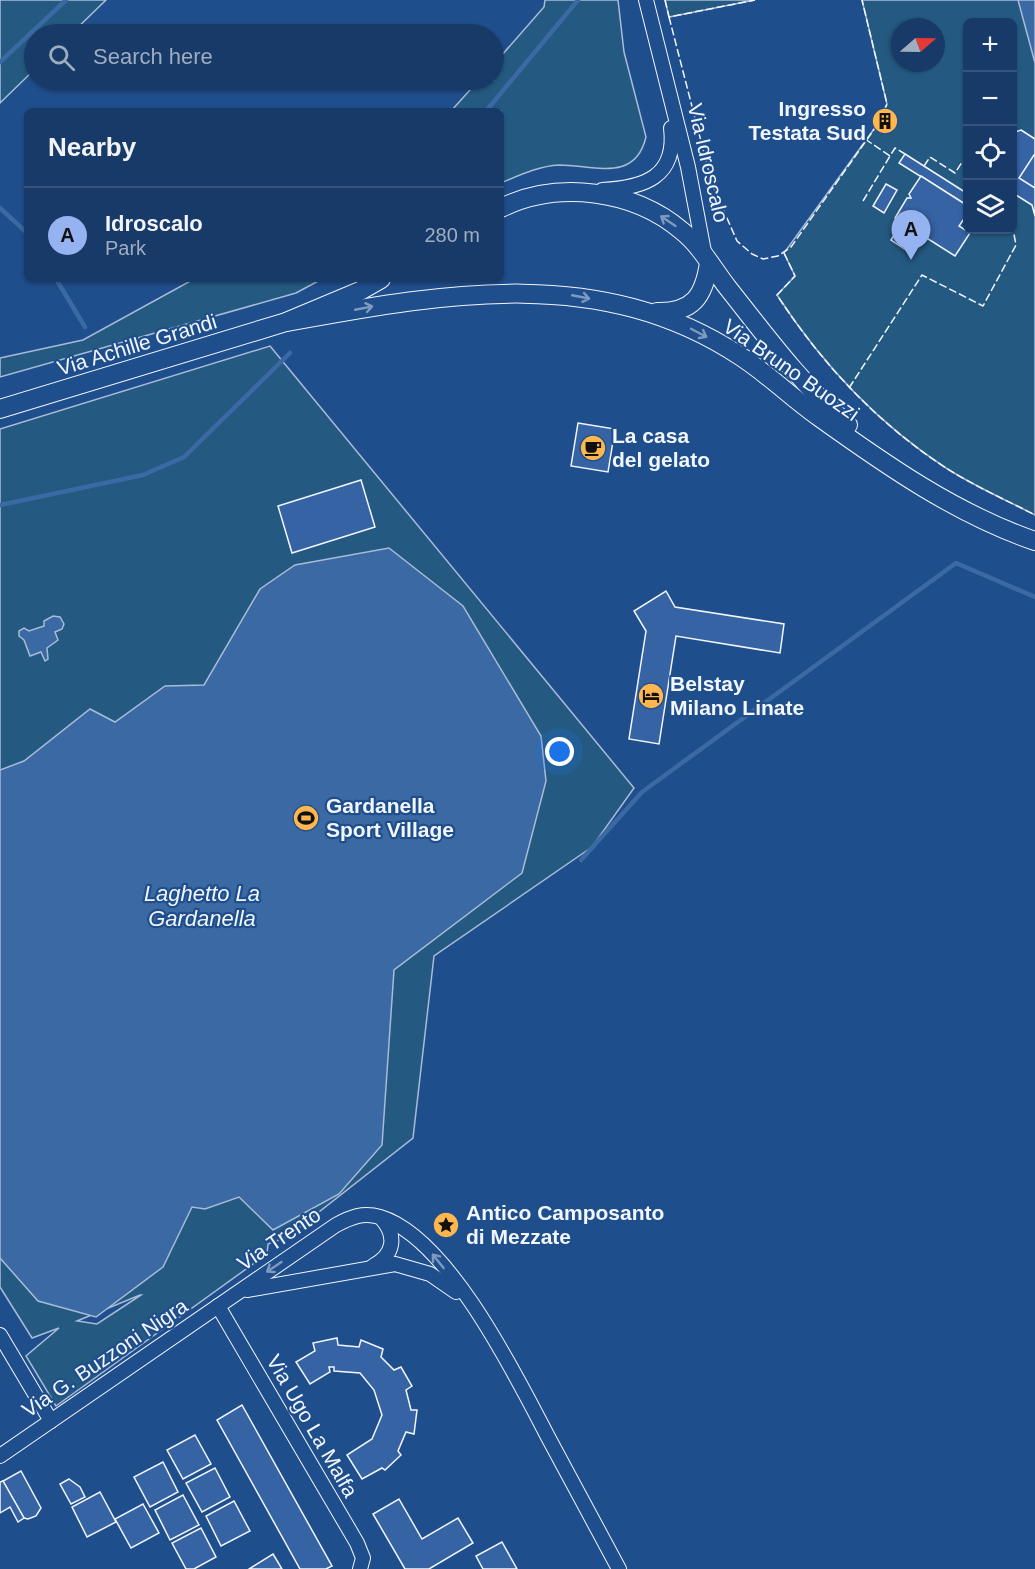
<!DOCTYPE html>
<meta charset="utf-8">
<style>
:root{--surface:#173a69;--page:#20416f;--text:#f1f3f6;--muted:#9eadc0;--line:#36547d;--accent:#95b2f1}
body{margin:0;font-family:Helvetica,sans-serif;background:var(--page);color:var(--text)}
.controls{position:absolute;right:18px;top:18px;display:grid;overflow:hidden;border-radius:9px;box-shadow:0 2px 4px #0004}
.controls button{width:54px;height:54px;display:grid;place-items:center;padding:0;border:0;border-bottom:2px solid var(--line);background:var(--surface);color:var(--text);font:30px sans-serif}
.compass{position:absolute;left:891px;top:18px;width:54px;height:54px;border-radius:50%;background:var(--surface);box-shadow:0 2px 4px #0004;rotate:70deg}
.you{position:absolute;left:560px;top:752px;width:21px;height:21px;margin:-15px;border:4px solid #fff;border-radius:50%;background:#1a73e8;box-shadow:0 0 0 9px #1a73e833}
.badge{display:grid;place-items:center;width:39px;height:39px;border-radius:50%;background:var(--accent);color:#111;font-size:20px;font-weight:700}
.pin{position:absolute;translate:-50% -50px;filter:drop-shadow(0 2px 3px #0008)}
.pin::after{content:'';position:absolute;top:32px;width:21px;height:18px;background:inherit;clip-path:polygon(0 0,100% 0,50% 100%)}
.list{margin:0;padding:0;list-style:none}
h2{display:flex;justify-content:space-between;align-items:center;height:78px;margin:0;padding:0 24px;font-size:26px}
h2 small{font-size:20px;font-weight:400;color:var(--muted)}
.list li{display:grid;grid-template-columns:39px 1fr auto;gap:18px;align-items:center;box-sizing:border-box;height:96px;padding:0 24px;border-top:2px solid var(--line)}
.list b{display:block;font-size:22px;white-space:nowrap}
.list p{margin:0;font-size:20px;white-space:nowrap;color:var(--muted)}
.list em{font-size:20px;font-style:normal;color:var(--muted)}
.icon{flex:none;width:33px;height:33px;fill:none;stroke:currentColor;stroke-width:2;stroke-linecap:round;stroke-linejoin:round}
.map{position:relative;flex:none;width:1035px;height:1569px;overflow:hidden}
.search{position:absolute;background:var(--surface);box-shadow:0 2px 4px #0004;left:24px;top:24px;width:480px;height:66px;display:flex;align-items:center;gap:15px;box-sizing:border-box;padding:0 21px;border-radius:33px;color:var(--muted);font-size:22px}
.panel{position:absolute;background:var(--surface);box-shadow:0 2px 4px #0004;left:24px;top:108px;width:480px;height:174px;border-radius:9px}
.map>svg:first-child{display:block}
</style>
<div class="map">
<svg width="1035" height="1569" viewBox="0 0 1035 1569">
<rect width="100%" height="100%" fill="#1f4e8c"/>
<!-- green -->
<g fill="#245a82" stroke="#a8bbd7" stroke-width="1.5" fill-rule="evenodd">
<polygon points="0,0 106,0 71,34 34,34 34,70 0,103"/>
<path d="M545 0H618L624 52 646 137C635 183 594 165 559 165 539 166 520 175 501 183V111H451L479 80H494V64L544 7Z"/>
<polygon points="665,0 755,0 669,17"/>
<path d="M862 0H1035V515C1006 500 974 486 946 468 877 423 822 364 777 295L795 276 784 253 874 129 887 104ZM968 22H1012V230H968ZM900 27H936V63H900Z"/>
<polygon points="194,279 322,279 296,293 0,377 0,358 83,340"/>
<path d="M270 346 634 788 592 847 434 956 413 1138 287 1237 268 1244 267 1254 56 1406 26 1356 59 1328 32 1338 0 1287V429ZM141 1295 97 1324 77 1321 140 1295Z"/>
</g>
<!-- water -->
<g fill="#3b69a3" stroke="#a8bbd7" stroke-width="1.5">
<polygon points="1018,0 1035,0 1035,63"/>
<polygon points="389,548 463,606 541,736 546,781 522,873 394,970 382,1145 339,1194 273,1230 239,1197 205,1209 192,1207 163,1267 96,1317 38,1301 0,1258 0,770 24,761 90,709 115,722 165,686 204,685 260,589 295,565"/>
<polygon points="53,616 60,617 64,624 62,629 55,632 58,640 47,648 48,659 45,661 41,652 30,656 24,640 19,636 19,631 24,628 29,631 44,626 44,621"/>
</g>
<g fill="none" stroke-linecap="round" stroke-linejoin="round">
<!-- stream -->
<g stroke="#3b69a3" stroke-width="4.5">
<polyline points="0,62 66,0"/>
<polyline points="486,111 578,0"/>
<polyline points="0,208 27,233"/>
<polyline points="56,279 85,327"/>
<polyline points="0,505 143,475 184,457 290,353"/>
<polyline points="581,860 642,792 956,563 1035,597"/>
</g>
</g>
<!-- building -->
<g fill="#3563a3" stroke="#f2f6ff" stroke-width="1.5">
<polygon points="1021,130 1035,139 1035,216 1032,205 1016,195 1012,182 1012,133"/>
<polygon points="905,154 968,194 968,206 899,163"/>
<polygon points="1034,155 1035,156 1035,188 1019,178"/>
<polygon points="921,176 968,206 968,213 959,226 970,233 955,256 895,218 907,198 911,198 909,194"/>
<polygon points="886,184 897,190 884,213 873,206"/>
<polygon points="894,235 909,245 906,250 891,240"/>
<polygon points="578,423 615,429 608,472 571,466"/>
<polygon points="361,480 375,527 292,553 278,506"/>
<polygon points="666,591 675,607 784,624 780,653 676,636 659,744 629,739 646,631 634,611"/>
<polygon points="337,1338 338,1345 359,1347 361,1340 383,1349 381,1357 394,1370 401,1367 412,1386 406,1390 411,1410 417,1410 414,1434 406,1432 398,1451 401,1455 385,1470 382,1468 362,1479 347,1455 372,1439 382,1415 374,1390 360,1373 334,1371 334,1367 329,1367 330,1372 310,1384 296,1362 315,1351 313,1343"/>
<polygon points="242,1405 332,1566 326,1569 300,1569 217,1420"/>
<polygon points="195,1435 211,1464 183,1479 167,1450"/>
<polygon points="163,1462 178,1492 150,1507 134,1477"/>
<polygon points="215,1468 230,1497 202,1512 186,1483"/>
<polygon points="21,1471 41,1508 36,1516 28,1519 24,1518 3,1481"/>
<polygon points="69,1479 80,1487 85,1497 71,1504 60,1484"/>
<polygon points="3,1481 24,1518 18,1522 10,1507 0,1513 0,1482"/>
<polygon points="100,1492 116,1522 87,1537 72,1507"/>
<polygon points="183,1495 199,1525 170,1540 155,1510"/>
<polygon points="399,1499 422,1539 458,1518 473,1543 429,1569 405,1569 373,1514"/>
<polygon points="234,1501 250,1531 221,1546 206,1516"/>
<polygon points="143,1504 159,1533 131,1548 115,1519"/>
<polygon points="201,1528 216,1557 194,1569 186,1569 172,1543"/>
<polygon points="502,1542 517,1569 483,1569 476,1556"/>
<polygon points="273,1554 282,1569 249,1569"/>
</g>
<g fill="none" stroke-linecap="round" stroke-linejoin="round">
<!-- minor casing -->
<g stroke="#f2f6ff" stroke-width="16">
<g id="minor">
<polyline points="646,0 688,167 705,257"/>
<path d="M602 190C644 188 677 177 671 128"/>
<path d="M373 1266C394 1255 397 1236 382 1219"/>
<polyline points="247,1290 395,1264 430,1274 456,1292"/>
<polyline points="218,1306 357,1543 363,1558 360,1569"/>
<polyline points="0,1335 51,1421"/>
<path d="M0 1456 336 1225C351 1217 363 1212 380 1217 448 1237 516 1376 548 1437 572 1481 595 1525 619 1569"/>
</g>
</g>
<!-- secondary casing -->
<g stroke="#f2f6ff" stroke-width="20">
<g id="secondary">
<path d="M501 208C558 180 634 190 682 231 701 246 713 269 728 288 766 336 802 385 848 425"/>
<path d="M657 312C693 313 704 296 709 263"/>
<path d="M286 322C441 294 599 263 740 356 768 374 792 398 819 417 886 465 956 514 1035 541"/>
<polyline points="0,409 286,322 360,291 381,279"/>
</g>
</g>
<!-- minor -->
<use href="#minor" stroke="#1f4e8c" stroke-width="14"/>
<!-- secondary -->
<use href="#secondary" stroke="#1f4e8c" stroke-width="18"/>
<!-- fence -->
<g stroke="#f2f6ff" stroke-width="1.5" stroke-dasharray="8 3" stroke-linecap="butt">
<polyline points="665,0 669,17 755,0"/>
<polyline points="669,17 712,184 737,241 752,254 763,259 778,256 791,247 880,121 887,104 862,0"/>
<polyline points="865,139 890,156 895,148 905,154"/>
<polyline points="924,166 930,157 955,173 962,162 968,166"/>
<polyline points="863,201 890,156"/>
<path d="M784 253 795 276 777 295C822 364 877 423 946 468 974 486 1006 500 1035 515"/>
<polyline points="849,388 922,275 983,306 1016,245 1012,224"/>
</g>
</g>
<!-- one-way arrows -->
<defs><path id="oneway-shaft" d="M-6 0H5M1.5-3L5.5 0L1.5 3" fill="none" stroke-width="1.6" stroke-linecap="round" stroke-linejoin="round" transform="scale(1.5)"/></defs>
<g stroke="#7e9ac0">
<use href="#oneway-shaft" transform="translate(668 221) rotate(-146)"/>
<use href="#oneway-shaft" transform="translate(581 297) rotate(11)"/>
<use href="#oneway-shaft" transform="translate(364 308) rotate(-11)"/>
<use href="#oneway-shaft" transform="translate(699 333) rotate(28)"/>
<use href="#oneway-shaft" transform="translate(438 1261) rotate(-129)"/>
<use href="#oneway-shaft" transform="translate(274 1267) rotate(146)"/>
</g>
<!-- icons -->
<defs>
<g id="building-disc" transform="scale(1.35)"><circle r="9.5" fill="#ffb74d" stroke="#1f4e8c"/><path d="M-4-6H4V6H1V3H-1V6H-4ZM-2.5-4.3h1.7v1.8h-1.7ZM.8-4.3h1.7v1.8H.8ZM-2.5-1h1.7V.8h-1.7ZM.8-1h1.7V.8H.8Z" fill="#111"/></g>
<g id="cafe-disc" transform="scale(1.35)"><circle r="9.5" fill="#ffb74d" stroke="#1f4e8c"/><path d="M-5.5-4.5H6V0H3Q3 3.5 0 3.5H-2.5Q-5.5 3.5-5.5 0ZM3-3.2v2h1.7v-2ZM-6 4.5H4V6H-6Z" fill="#111"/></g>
<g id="hotel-disc" transform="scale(1.35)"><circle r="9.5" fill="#ffb74d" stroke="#1f4e8c"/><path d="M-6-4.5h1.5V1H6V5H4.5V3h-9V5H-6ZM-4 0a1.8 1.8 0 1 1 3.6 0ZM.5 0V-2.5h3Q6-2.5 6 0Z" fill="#111"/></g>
<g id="stadium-disc" transform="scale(1.35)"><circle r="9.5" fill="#ffb74d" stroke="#1f4e8c"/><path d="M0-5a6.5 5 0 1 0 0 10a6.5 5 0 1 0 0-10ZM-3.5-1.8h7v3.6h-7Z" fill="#111"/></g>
<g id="sight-disc" transform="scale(1.35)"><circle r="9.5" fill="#ffb74d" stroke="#1f4e8c"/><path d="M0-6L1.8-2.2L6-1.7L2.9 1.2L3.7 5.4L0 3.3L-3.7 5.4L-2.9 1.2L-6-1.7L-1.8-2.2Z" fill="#111"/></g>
</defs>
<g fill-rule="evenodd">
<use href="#building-disc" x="885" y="121"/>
<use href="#cafe-disc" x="593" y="448"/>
<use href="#hotel-disc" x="651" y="696"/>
<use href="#stadium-disc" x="306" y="818"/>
<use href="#sight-disc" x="446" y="1225"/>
</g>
<g text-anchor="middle" stroke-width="4.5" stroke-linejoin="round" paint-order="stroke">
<!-- poi labels -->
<g font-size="21" font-weight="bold" fill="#f2f6ff" stroke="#1f4e8c" text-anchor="start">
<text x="866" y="116" text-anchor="end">Ingresso<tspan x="866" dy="24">Testata Sud</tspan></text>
<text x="612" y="443">La casa<tspan x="612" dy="24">del gelato</tspan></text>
<text x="670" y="691">Belstay<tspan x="670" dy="24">Milano Linate</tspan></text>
<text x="326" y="813">Gardanella<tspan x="326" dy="24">Sport Village</tspan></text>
<text x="466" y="1220">Antico Camposanto<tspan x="466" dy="24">di Mezzate</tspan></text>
</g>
<!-- street labels -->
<g font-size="21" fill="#f2f6ff" stroke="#1f4e8c">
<text transform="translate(708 163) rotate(77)" y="7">Via Idroscalo</text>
<text transform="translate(137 345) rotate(-17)" y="7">Via Achille Grandi</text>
<text transform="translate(791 370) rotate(35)" y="7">Via Bruno Buozzi</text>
<text transform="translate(279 1239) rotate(-34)" y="7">Via Trento</text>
<text transform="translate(105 1358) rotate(-34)" y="7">Via G. Buzzoni Nigra</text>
<text transform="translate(312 1426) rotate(60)" y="7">Via Ugo La Malfa</text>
</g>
<!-- water labels -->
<g font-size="22" font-style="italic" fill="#f2f6ff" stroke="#1f4e8c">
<text x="202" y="901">Laghetto La<tspan x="202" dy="25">Gardanella</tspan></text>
</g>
</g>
</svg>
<div class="controls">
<button>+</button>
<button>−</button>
<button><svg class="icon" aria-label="locate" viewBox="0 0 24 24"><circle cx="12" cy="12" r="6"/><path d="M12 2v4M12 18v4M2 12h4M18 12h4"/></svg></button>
<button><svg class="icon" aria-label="layers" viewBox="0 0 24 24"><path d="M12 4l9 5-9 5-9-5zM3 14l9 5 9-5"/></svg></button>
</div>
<svg class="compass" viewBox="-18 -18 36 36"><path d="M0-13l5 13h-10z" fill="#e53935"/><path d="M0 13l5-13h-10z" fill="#9eadc0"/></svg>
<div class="you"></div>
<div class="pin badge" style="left:911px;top:260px">A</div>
<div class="search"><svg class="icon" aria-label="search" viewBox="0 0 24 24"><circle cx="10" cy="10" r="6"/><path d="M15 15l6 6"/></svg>Search here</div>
<section class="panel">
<h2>Nearby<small></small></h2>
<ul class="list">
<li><span class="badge">A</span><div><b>Idroscalo</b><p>Park</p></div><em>280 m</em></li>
</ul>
</section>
</div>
